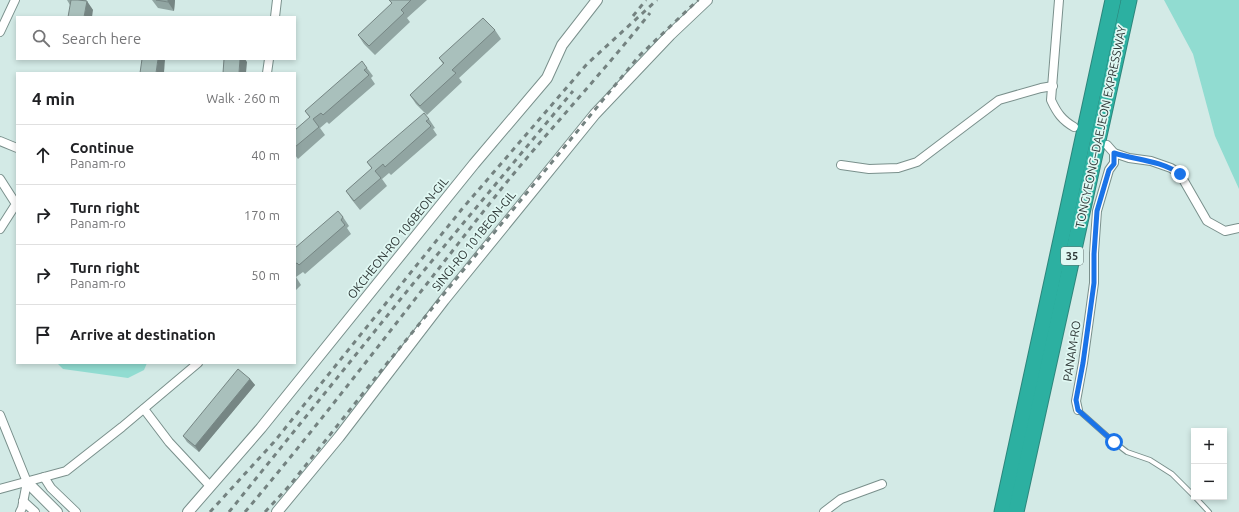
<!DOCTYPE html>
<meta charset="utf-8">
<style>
:root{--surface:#fff;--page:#f2f2f2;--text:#202124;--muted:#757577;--line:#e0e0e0}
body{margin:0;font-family:Ubuntu,sans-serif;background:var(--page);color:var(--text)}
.controls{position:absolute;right:12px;bottom:12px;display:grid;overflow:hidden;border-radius:0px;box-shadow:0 2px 6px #0003}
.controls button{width:36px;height:36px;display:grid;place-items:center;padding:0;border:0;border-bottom:1px solid var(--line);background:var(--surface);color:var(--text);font:20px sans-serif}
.stop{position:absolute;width:12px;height:12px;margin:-9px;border:3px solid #1a73e8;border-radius:50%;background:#fff}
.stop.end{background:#1a73e8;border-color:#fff;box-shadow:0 1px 4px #0008}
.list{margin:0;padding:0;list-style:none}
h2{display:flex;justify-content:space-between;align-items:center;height:52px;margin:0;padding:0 16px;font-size:17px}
h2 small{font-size:13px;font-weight:400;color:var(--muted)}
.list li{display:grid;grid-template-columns:26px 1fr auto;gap:12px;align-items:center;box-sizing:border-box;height:60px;padding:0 16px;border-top:1px solid var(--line)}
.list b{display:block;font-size:15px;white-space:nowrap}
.list p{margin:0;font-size:13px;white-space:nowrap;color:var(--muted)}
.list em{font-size:13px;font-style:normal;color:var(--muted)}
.icon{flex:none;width:22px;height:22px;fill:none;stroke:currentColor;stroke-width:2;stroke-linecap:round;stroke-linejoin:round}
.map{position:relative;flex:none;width:1239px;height:512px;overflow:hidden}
.search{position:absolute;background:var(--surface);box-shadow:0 2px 6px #0003;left:16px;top:16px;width:280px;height:44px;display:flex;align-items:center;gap:10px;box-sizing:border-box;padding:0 14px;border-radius:0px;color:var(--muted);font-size:15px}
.panel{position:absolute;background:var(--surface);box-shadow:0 2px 6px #0003;left:16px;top:72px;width:280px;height:292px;border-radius:0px}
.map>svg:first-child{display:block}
</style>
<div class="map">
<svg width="1239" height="512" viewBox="0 0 1239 512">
<rect width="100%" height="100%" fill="#d3eae6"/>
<!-- green -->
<g fill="#91dcd1">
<polygon points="1164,0 1239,0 1239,189 1215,136 1193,54"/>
<polygon points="57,363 147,363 144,370 128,378 63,369"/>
</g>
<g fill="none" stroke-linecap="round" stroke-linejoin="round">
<!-- service casing -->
<g stroke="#7a908c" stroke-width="6">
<g id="service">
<polyline points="1078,410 1114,442 1127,452 1150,460 1172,474 1194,496"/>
<polyline points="1195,497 1209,512"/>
</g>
</g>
<!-- minor casing -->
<g stroke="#7a908c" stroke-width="10">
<g id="minor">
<path d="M1059 0 1051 100C1057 113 1062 120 1074 127"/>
<polyline points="275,17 277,0"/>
<polyline points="0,32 15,0"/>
<polyline points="267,73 269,59"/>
<polyline points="0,141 17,148"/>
<polyline points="1107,145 1114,153 1129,158 1151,161 1171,168 1180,174 1207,221 1225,231 1239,228"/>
<polyline points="841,165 869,169 898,168 917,162 999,100 1041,88 1053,86"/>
<polyline points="0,179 16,204 0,229"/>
<polyline points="144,409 169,442 210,486"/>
<polyline points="1078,410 1076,401 1083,363 1094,283 1094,253 1097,211 1109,170 1114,163 1114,153"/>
<polyline points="0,415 27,482 22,508 20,512"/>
<polyline points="44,477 51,488 76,512"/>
<polyline points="0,489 66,471 122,427 198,363"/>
<polyline points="23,501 35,512"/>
<polyline points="824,512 841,499 882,484"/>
</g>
</g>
<!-- tertiary casing -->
<g stroke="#7a908c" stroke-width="12">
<g id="tertiary">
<polyline points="27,482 57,512"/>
<polyline points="188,512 261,428 474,164 547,78 562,45 597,0"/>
<polyline points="277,512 339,437 444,300 595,114 670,35 707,0"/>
</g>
</g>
<!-- motorway casing -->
<g stroke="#2d867c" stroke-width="17">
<g id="motorway">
<polyline points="1002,512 1113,0"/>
<polyline points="1016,512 1129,0"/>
</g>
</g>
<!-- service -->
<use href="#service" stroke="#fff" stroke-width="4"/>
<!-- minor -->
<use href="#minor" stroke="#fff" stroke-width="8"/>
<!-- tertiary -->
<use href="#tertiary" stroke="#fff" stroke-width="10"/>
<!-- motorway -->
<use href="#motorway" stroke="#2cb0a1" stroke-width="15"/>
<!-- rail -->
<g stroke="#748280" stroke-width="3" stroke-dasharray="5 5" stroke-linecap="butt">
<polyline points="633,16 646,0"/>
<polyline points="210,512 274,442 462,209 587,64 657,0"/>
<polyline points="229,512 412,285 573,91"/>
<path d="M245 512C331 410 411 303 494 198 544 135 600 76 650 13"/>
<polyline points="265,512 290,485 384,367 639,56 698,0"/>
</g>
</g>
<!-- wall -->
<g fill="#91a5a2">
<polygon points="67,0 86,0 86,1 93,10 70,5"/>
<polygon points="152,0 175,0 174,11 158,8"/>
<polygon points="389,0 427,0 407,18 410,22 375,55 364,44 358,35 392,4"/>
<polygon points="495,30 501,39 459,78 462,82 427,115 416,104 410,95 443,64 439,58"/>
<polygon points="367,68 373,76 371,78 375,84 329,124 327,122 320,128 325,135 298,159 295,155 295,130 310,118 305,111"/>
<polygon points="429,119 435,128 433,129 437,135 391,175 389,173 382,179 387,186 360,210 352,200 346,191 372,169 367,162"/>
<polygon points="343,217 349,226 347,228 351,234 305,274 303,272 296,277 301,285 295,291 295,248"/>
<polygon points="250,379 255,385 199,452 187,442 183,436"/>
</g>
<!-- shaded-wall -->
<g fill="#768684">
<polygon points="168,0 175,0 174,11 168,2"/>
<polygon points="87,1 93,10 92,17 84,17"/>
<polygon points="158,59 165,59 164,73 156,73"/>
<polygon points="240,59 245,59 247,62 246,73 239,73"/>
<polygon points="250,379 255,385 199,452 195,446"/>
</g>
<!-- building -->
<g fill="#a9c0bc" stroke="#768684">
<polygon points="71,0 78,0 87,1 84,17 68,17"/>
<polygon points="156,0 168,0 168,2"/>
<polygon points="389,0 411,0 401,10 404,13 369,46 358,35 392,3"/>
<polygon points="483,18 495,30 452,70 456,73 420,106 410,95 444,63 439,58"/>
<polygon points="142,59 158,59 156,73 140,73"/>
<polygon points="224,59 240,59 239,73 223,73"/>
<polygon points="362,61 367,68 364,70 369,75 323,115 321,113 313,119 319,127 295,147 295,130 310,117 305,111"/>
<polygon points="424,113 429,119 426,121 431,126 385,167 383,164 375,171 381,178 354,201 346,191 372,168 367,162"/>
<polygon points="338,211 343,217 341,220 345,225 299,265 297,263 295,264 295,248"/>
<polygon points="238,369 250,379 195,446 183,436"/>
</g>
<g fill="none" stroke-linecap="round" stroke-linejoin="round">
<!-- route -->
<path stroke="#1a73e8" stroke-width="5" d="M1114 442 1078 410 1076 400 1083 363 1094 283V254L1097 211 1109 170 1114 164V153C1136 160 1160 160 1180 174"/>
</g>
<g text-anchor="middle" stroke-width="3.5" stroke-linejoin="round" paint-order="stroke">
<!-- shield labels -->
<rect fill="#e0f8f3" stroke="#657270" stroke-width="1" x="1061" y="247" width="22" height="18" rx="3"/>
<g font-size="11" font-weight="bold" fill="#303938">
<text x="1072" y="260">35</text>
</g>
<!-- street labels -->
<g font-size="12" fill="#303938" stroke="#e0f8f3">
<text transform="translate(1101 127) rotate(-78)" y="4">TONGYEONG–DAEJEON EXPRESSWAY</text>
<text transform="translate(398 238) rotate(-51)" y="4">OKCHEON-RO 106BEON-GIL</text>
<text transform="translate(474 241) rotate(-51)" y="4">SINGI-RO 101BEON-GIL</text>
<text transform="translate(1072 351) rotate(-81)" y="4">PANAM-RO</text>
</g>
</g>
</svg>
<div class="controls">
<button>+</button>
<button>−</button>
</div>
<div class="stop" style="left:1114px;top:442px"></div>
<div class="stop end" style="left:1180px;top:174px"></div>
<div class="search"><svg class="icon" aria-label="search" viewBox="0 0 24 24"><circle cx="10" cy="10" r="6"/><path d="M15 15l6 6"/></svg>Search here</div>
<section class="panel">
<h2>4 min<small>Walk · 260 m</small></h2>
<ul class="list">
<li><svg class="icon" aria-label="ahead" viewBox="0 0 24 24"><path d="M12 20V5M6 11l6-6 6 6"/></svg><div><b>Continue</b><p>Panam-ro</p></div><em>40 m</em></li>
<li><svg class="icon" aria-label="right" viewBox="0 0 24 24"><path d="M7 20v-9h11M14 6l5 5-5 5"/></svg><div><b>Turn right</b><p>Panam-ro</p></div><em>170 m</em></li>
<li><svg class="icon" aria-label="right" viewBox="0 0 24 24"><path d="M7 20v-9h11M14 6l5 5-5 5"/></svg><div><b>Turn right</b><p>Panam-ro</p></div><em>50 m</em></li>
<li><svg class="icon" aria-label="arrive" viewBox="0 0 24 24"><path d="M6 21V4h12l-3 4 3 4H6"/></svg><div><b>Arrive at destination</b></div></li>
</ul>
</section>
</div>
